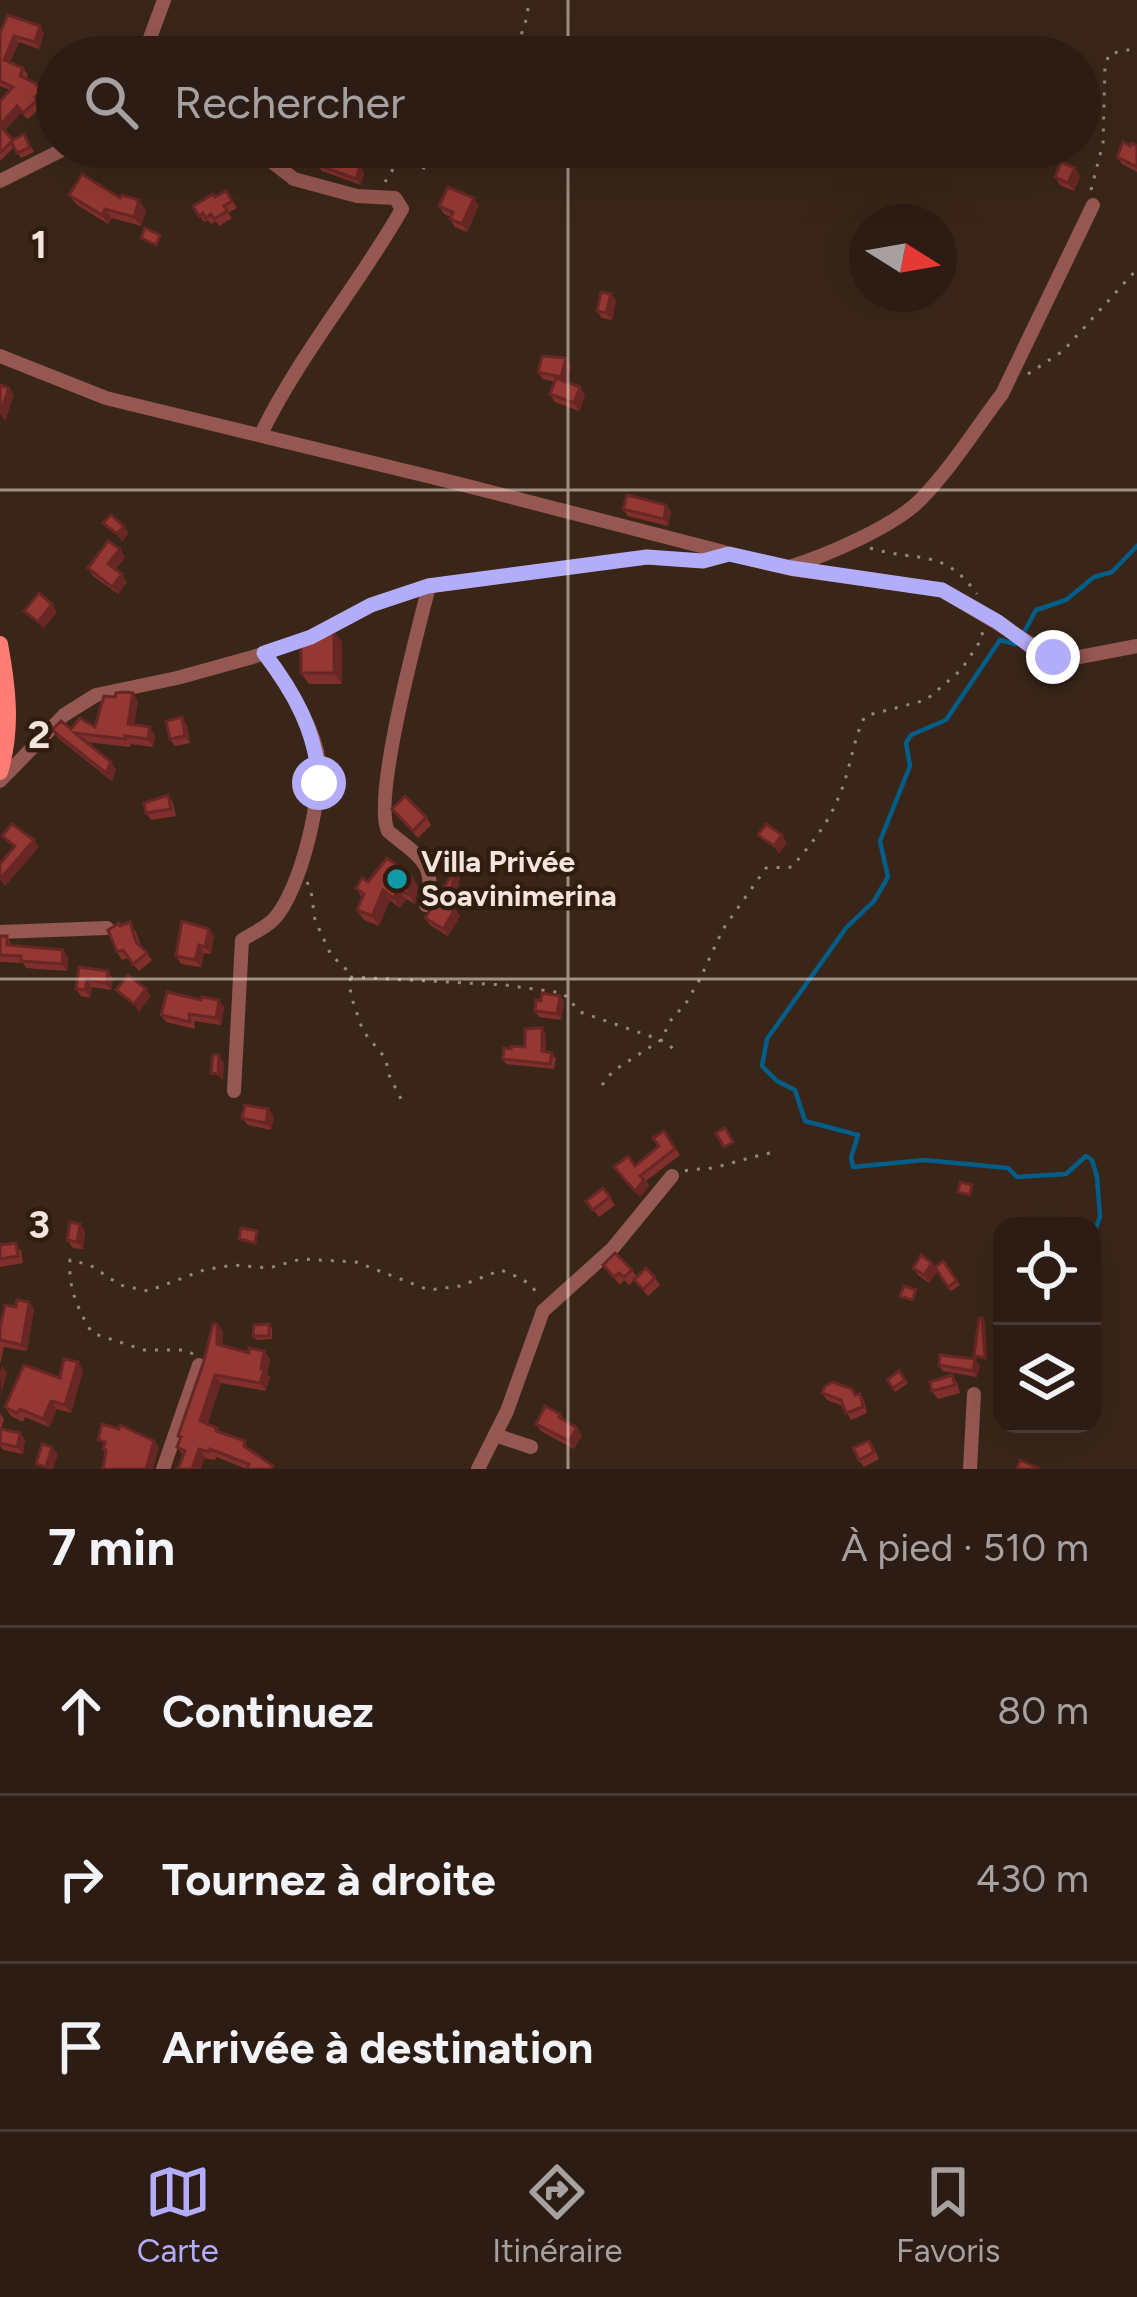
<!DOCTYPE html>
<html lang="fr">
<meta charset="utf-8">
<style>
:root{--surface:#2c1c13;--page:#382921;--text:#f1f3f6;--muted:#a6a1a0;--line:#483a33;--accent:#b3adf9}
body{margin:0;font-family:Figtree,sans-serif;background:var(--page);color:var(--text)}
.controls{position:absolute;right:36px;bottom:36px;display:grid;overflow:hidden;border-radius:24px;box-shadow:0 12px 48px #0002}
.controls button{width:108px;height:108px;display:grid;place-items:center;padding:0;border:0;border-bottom:3px solid var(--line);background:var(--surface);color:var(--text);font:60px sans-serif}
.compass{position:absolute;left:849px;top:204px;width:108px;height:108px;border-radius:50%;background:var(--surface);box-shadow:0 12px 48px #0002;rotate:101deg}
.stop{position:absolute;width:36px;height:36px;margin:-27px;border:9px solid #b3adf9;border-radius:50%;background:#fff}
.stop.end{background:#b3adf9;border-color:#fff;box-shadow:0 3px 12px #0008}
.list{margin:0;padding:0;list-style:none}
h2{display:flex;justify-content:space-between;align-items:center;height:156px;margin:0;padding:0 48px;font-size:51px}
h2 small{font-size:39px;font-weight:400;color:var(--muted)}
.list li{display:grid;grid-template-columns:78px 1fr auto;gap:36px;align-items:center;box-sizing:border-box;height:168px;padding:0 48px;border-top:3px solid var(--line)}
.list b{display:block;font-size:45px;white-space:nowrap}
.list em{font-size:39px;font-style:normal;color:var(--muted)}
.icon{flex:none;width:66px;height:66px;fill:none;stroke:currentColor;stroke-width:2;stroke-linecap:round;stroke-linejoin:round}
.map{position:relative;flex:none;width:1137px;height:1469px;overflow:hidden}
.search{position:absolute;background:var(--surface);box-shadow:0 12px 48px #0002;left:36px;right:36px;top:36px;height:132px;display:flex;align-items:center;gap:30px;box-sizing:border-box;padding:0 42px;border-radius:66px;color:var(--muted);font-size:45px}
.sheet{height:660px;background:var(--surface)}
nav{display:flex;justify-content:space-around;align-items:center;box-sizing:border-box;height:168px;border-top:3px solid var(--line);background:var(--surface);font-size:33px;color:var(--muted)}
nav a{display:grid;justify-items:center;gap:6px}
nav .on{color:var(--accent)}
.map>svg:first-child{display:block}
</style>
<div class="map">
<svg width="1137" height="1469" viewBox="0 0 1137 1469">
<rect width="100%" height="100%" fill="#3a2619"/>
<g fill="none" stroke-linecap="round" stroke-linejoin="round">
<!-- stream -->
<g stroke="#025d88" stroke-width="4.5">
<polyline points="1023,634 1036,610 1066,600 1094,577 1112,572 1137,546"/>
<polyline points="1015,644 1000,640 946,720 911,735 906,743 910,766 880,841 888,877 874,901 846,928 767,1039 762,1066 777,1081 795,1090 805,1121 858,1135 851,1158 853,1167 924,1160 1008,1168 1017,1177 1066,1174 1086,1156 1092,1160 1097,1177 1100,1217 1092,1238"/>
</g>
<!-- path -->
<g stroke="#97867b" stroke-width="3" stroke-dasharray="3 9" stroke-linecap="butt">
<polyline points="514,57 527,17 529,0"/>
<path d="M385 182 397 163C431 168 429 176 453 147"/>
<polyline points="1091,190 1103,143 1105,67 1109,54 1137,48"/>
<polyline points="1028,374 1063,351 1137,269"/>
<path d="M870 548C919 563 943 547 977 594"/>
<polyline points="307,882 311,891 315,920 331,955 347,970 352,984 350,993 363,1031 386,1059 388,1073 402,1101"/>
<polyline points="350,977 505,985 563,993 580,1012 661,1040 677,1051"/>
<path d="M602 1085 613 1071 661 1040 671 1020 686 1003 700 979 723 929 766 868 792 867C810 845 829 823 839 796 851 769 852 742 865 716L926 700 961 670 983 637 981 628"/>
<path d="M685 1171C696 1168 706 1170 717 1167 735 1162 752 1157 770 1153"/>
<path d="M193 1354 185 1350H144L92 1333C78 1309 68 1289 70 1260L90 1265 120 1285 148 1291 204 1270 234 1265 269 1268 301 1259 356 1262 429 1290 460 1286 501 1270C516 1276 533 1282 539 1298"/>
</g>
<!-- minor -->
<g stroke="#955751" stroke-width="14">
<polyline points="147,45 168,52 172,57"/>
<polyline points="143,57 164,0"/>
<path d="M253 147 294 179 357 196 395 198 402 209C358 286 300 354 261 434"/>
<polyline points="0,181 68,147"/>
<polyline points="0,356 106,398 460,484 724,552"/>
<path d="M789 567C825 556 896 526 922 498 952 467 976 428 1002 394L1093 205"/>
<polyline points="0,781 64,715 96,695 177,678 253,657 311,637 372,605 429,586 647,557 702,561 729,554 791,569 942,590 1053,657 1069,659 1137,646"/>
<path d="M426 905C438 862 418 857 388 831 372 798 418 631 429 586"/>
<polyline points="0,932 107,928"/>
<path d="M234 1091 242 940C251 934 265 928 273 920 301 892 325 789 317 751 308 716 285 682 264 653"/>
<polyline points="495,1435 531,1447"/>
<polyline points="163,1469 199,1365"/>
<polyline points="478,1469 507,1411 543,1311 612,1249 672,1176"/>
<polyline points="970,1469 974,1394"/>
</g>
<!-- major -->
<path stroke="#fd7d75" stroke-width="16" d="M0 644C8 687 13 729 0 772"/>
</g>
<!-- wall -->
<g fill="#80302c">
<polygon points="0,33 44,33 39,49 19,42 10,62 23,68 28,75 26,79 35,83 46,97 40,103 42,106 28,119 21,113 6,129 0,124 0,101 10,90 0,86"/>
<polygon points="0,126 13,140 24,134 34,152 21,158 14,147 0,161"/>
<polygon points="1130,146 1137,146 1137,172 1122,164 1117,157"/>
<polygon points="318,165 364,172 361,185 322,171"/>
<polygon points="1080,176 1074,191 1060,185 1055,177"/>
<polygon points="226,191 237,208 228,213 232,218 219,226 216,221 211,224 208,220 204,222 193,206"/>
<polygon points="69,195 120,198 146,210 141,226 112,218 108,224 76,204"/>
<polygon points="479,205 467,232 455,227 450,219 451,217 444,214 439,206"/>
<polygon points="611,294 616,301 612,320 602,318 597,311"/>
<polygon points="566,358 571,366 566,382 585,395 579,411 555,402 550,394 555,382 543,379 538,372"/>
<polygon points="666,505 671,512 668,526 628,516 623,509"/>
<polygon points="125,557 115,570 127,582 118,594 93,576 88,568"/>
<polygon points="342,642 342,684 309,684 301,673"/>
<polygon points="138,701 134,725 155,735 153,747 131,744 130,747 86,742 116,769 112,781 58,738 52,730 95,727"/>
<polygon points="187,725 190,743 175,746 170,739"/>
<polygon points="168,795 173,803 176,816 151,820 146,813"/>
<polygon points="392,809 426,817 431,825 418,838"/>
<polygon points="455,870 460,877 454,908 460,916 448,936 430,925 425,918"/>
<polygon points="411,876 418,886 415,904 406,899 400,908 390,900 379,926 364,920 357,910 362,898 356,888"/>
<polygon points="120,926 135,930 141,946 152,960 139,971 128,958 122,960 117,952"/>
<polygon points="0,936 7,936 12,946 68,957 67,971 26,968 23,963 0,962"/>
<polygon points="214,936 211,954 204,953 201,967 181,964 176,956"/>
<polygon points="79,967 108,971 113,979 111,990 92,987 90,998 81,996 76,989"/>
<polygon points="560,996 564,1002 561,1020 539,1017 535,1011 541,1001"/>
<polygon points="201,1000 224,1007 221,1025 194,1021 195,1029 166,1022 161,1015"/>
<polygon points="542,1028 545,1033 546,1052 556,1058 554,1069 506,1064 503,1059 511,1049 525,1047"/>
<polygon points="268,1109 274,1117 271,1130 248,1125 242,1118"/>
<polygon points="664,1131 680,1155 646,1181 649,1186 640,1197 614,1167 635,1166 659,1146"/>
<polygon points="603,1188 615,1205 599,1217 586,1201"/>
<polygon points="85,1231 83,1249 73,1248 67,1240"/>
<polygon points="0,1245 21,1250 23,1263 0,1267"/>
<polygon points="943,1261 960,1285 951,1291 937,1271 929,1283 918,1275 913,1268 932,1263 935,1267"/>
<polygon points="603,1265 632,1270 637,1277 655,1278 660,1285 648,1296 634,1280 629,1285 624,1280 620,1285"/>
<polygon points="29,1302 34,1309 27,1351 4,1347 0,1364 0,1328 16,1307"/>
<polygon points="217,1324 223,1332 222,1346 249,1353 264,1351 270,1359 267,1374 270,1377 266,1391 221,1383 207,1424 217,1428 220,1432 251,1449 273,1466 247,1469 216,1457 215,1460 183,1455 177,1447 180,1439 178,1436"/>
<polygon points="269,1324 272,1328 272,1339 256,1340 253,1336"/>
<polygon points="939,1365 980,1365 977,1377 943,1371"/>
<polygon points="83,1370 71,1413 57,1409 49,1427 25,1417 23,1422 11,1416 5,1407 60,1378"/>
<polygon points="899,1371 908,1383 895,1392 887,1380"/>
<polygon points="952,1375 957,1383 960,1393 938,1399 932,1391"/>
<polygon points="822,1393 860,1394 864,1401 867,1413 851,1420 843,1406 827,1400"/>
<polygon points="0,1413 4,1419 1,1429 20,1433 25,1440 23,1454 3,1450 0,1445"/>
<polygon points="560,1414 566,1421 582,1435 574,1449 541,1431 536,1424"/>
<polygon points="874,1448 879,1459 864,1467 859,1460"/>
</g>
<!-- shaded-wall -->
<g fill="#682724">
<polygon points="40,26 44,33 39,49 35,42"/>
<polygon points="14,36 19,42 8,66 4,60"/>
<polygon points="17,106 21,113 6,129 2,123"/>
<polygon points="301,147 306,147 308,150 299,168 293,161"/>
<polygon points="360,166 364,172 361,185 356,179"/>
<polygon points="1075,168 1080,176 1074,191 1068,183"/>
<polygon points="474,198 479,205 467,232 462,224"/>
<polygon points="139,200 146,210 141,226 134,217"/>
<polygon points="105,209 112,218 108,224 102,215"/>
<polygon points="611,294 616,301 612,320 606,313"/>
<polygon points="566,358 571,366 566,385 561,377"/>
<polygon points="580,387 585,395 579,411 574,403"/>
<polygon points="9,388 14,395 5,421 0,413"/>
<polygon points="666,505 671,512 668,526 664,519"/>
<polygon points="124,526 129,533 122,542 117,534"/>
<polygon points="120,549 125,557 114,572 108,564"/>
<polygon points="122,574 127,582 118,594 112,587"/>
<polygon points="52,604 57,612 43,629 38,622"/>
<polygon points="334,631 342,642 342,684 334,673"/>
<polygon points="133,693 138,701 133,732 128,724"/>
<polygon points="182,717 187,725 190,743 185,736"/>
<polygon points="150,727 155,735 153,747 148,739"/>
<polygon points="111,762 116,769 112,781 106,773"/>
<polygon points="782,835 787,843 779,854 774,846"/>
<polygon points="34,840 39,847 5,886 0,879"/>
<polygon points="455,870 460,877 453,912 448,905"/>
<polygon points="411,876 418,886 415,904 408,894"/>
<polygon points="383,890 390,900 379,926 372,916"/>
<polygon points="399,890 406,899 400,908 393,898"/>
<polygon points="455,909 460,916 448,936 443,929"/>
<polygon points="209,929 214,936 211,954 205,947"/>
<polygon points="199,945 204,953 201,967 195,960"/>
<polygon points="63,950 68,957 67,971 62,964"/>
<polygon points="108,971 113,979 111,990 106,983"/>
<polygon points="87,980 92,987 90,998 85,990"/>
<polygon points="146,989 151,996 139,1012 134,1004"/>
<polygon points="560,996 564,1002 561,1020 557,1014"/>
<polygon points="219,1000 224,1007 221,1025 216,1018"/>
<polygon points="542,1028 545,1033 546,1056 542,1051"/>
<polygon points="219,1055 224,1063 223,1081 218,1074"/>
<polygon points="268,1109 274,1117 271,1130 266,1123"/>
<polygon points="644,1180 649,1186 640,1197 635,1191"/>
<polygon points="80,1224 85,1231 83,1249 77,1242"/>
<polygon points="932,1263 938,1270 929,1283 924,1275"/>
<polygon points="29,1302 34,1309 27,1351 22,1345"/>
<polygon points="982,1318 985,1322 987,1361 985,1358"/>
<polygon points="217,1324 223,1332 222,1352 217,1344"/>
<polygon points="264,1351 270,1359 267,1374 270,1377 266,1391 260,1383"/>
<polygon points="975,1359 980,1365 977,1377 973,1371"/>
<polygon points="78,1362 83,1370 71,1413 65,1405"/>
<polygon points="2,1366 7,1374 1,1394 0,1372"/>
<polygon points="215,1375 221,1383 206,1429 200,1421"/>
<polygon points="51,1401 57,1409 49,1427 43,1419"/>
<polygon points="577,1428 582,1435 574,1449 569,1441"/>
<polygon points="20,1433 25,1440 23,1454 17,1447"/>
<polygon points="154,1441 159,1447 153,1469 146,1469"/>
<polygon points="52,1447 58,1454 53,1469 47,1469"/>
<polygon points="199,1449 205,1457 201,1469 192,1469"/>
</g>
<!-- building -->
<g fill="#953833" stroke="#682724" stroke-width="3">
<polygon points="8,15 40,26 35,42 14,36 4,60 23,68 20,76 35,83 42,91 35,97 37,100 23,113 17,106 2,123 0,121 0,101 13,87 0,81 0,33"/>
<polygon points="96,49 111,54 110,57 93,57"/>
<polygon points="0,126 13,140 24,134 30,147 17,153 11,142 0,153"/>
<polygon points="1123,142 1130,146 1131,143 1137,146 1137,167 1117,157"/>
<polygon points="276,147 301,147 293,161"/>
<polygon points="325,150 360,166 356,179 318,165"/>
<polygon points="1061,162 1075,168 1068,183 1055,177"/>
<polygon points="82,174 120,198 122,195 139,200 134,217 105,209 102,215 69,195"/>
<polygon points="448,187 474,198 462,224 450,219 453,212 439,206"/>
<polygon points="226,191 232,201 224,206 227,211 214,219 211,214 206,218 203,213 199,216 193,206 213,194 215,197"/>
<polygon points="145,228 160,235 156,245 141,238"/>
<polygon points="601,292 611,294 606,313 597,311"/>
<polygon points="542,356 566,358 561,377 538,372"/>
<polygon points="556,378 580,387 574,403 550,394"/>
<polygon points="0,385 9,388 0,413"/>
<polygon points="627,495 666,505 664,519 623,509"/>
<polygon points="111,515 124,526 117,534 103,523"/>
<polygon points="108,541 120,549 108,564 122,574 112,587 88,568"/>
<polygon points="39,593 52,604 38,622 24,611"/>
<polygon points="318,631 334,631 334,673 301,673 301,641 316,641"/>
<polygon points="125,692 133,693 128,724 150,727 148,739 125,736 125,739 75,733 111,762 106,773 52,730 61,721 71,729 80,718 95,727 104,696 115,697 116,693"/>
<polygon points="182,717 185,736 170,739 166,721"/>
<polygon points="168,795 171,809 146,813 144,803"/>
<polygon points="405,796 426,817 413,831 392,809"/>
<polygon points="12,824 34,840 0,879 0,864 15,846 2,836"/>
<polygon points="766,824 782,835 774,846 758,835"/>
<polygon points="387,858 411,876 408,894 399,890 393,898 383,890 372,916 357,910 364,894 356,888 362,878 368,882"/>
<polygon points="455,870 448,905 455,909 443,929 425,918"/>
<polygon points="182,921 209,929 205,947 199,945 195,960 176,956"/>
<polygon points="130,922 136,942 147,953 133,964 123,950 117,952 108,930 119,923 120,926"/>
<polygon points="0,936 7,936 7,945 63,950 62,964 21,961 21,956 0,955"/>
<polygon points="79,967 108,971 106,983 87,980 85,990 76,989"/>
<polygon points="128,975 146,989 134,1004 116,990"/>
<polygon points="167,992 201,1000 202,997 219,1000 216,1018 189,1014 190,1022 161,1015"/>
<polygon points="542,993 560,996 557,1014 535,1011 536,1000 541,1001"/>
<polygon points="542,1028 542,1051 552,1053 550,1064 503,1059 504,1048 511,1049 511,1046 525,1047 525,1029"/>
<polygon points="213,1055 219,1055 218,1074 211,1073"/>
<polygon points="245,1105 268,1109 266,1123 242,1118"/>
<polygon points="725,1128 733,1142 724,1147 716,1133"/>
<polygon points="664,1131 675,1149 640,1176 644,1180 635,1191 614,1167 628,1156 635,1166 659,1146 653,1138"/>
<polygon points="960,1182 972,1185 970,1195 958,1192"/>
<polygon points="603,1188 610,1197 593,1210 586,1201"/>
<polygon points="70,1222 80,1224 77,1242 67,1240"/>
<polygon points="241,1228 257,1231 255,1243 239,1239"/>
<polygon points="16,1243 18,1256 0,1259 0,1245"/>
<polygon points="615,1253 632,1270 624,1277 619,1273 614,1277 603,1265"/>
<polygon points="921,1255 932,1263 924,1275 913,1268"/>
<polygon points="943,1261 957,1281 948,1287 935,1267"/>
<polygon points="646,1268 655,1278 643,1289 634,1280"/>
<polygon points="904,1286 916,1290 912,1300 900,1296"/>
<polygon points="17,1300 29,1302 22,1345 0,1340 0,1328 5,1305 16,1307"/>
<polygon points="979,1318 982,1318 985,1358 974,1356"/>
<polygon points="213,1324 217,1324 217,1344 249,1353 249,1348 264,1351 261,1369 264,1370 260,1383 215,1375 200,1421 217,1428 216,1431 245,1441 244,1446 273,1466 271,1469 247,1469 249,1464 210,1449 209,1452 199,1449 192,1469 178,1469 185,1451 177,1447 181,1437 178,1436 204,1361"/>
<polygon points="269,1324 269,1336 253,1336 254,1325"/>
<polygon points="940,1355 975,1359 973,1371 939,1365"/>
<polygon points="64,1359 78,1362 65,1405 51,1401 43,1419 20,1409 17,1413 5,1407 24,1365 60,1378"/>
<polygon points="899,1371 905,1380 893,1388 887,1380"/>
<polygon points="952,1375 955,1385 932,1391 930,1382"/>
<polygon points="833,1382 852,1389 855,1395 860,1394 863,1407 846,1413 841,1400 822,1393 825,1386"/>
<polygon points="545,1406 560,1414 559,1417 577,1428 569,1441 536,1424"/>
<polygon points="102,1424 119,1429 120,1425 154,1441 146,1469 103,1469 106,1450 103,1449 105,1442 98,1440"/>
<polygon points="1,1429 20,1433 17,1447 0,1443"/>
<polygon points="869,1441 874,1452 859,1460 853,1448"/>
<polygon points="42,1444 52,1447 46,1467 36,1464"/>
<polygon points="1020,1460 1040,1469 1017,1469"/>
</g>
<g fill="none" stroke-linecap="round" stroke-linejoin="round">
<!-- route -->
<path stroke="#b3adf9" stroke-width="15" d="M319 783C317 733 294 692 264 653L311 637 371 605 428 586 647 557 703 561 729 554 791 568 942 590 998 622 1036 650 1053 657"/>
</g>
<!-- grid -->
<path fill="none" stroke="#f3e5dd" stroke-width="3" stroke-opacity="0.55" d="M568 0V57M568 147V1469M0 490H1137M0 979H1137"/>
<!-- markers -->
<circle fill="#0f9aa8" stroke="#301d0f" stroke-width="4.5" cx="397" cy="879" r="12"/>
<g text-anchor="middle" stroke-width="9" stroke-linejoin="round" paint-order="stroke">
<!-- poi labels -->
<g font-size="30" font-weight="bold" fill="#f3e5dd" stroke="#301d0f" text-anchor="start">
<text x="421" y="872">Villa Privée<tspan x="421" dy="34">Soavinimerina</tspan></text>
</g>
</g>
<g font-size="39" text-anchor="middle" font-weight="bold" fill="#f3e5dd" stroke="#301d0f" stroke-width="9" stroke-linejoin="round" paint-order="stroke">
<text x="39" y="258">1</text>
<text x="39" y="748">2</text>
<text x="39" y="1238">3</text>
</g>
</svg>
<div class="controls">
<button><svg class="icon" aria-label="locate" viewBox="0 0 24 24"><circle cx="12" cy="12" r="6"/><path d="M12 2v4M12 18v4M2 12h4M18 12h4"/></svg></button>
<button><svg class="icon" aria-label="layers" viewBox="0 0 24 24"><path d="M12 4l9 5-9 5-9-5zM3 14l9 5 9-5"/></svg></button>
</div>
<svg class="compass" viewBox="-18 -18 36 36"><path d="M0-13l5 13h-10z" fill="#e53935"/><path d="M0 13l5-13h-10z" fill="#a6a1a0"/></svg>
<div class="stop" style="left:319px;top:783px"></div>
<div class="stop end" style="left:1053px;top:657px"></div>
<div class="search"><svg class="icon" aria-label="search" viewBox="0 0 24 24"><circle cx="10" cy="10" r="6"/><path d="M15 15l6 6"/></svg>Rechercher</div>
</div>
<section class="sheet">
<h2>7 min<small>À pied · 510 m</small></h2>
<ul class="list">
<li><svg class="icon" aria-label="ahead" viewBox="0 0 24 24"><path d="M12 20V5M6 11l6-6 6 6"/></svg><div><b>Continuez</b></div><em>80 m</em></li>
<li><svg class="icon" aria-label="right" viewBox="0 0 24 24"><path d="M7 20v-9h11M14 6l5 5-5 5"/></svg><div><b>Tournez à droite</b></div><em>430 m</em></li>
<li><svg class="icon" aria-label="arrive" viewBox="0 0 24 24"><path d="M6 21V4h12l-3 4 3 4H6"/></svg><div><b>Arrivée à destination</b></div></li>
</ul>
</section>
<nav>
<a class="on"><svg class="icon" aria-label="map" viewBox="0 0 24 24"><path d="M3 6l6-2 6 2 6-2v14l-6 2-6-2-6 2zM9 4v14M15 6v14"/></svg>Carte</a>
<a><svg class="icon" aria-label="directions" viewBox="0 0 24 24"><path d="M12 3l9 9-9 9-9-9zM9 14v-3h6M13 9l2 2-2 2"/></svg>Itinéraire</a>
<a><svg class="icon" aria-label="saved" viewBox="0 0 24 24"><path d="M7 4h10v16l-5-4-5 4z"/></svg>Favoris</a>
</nav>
